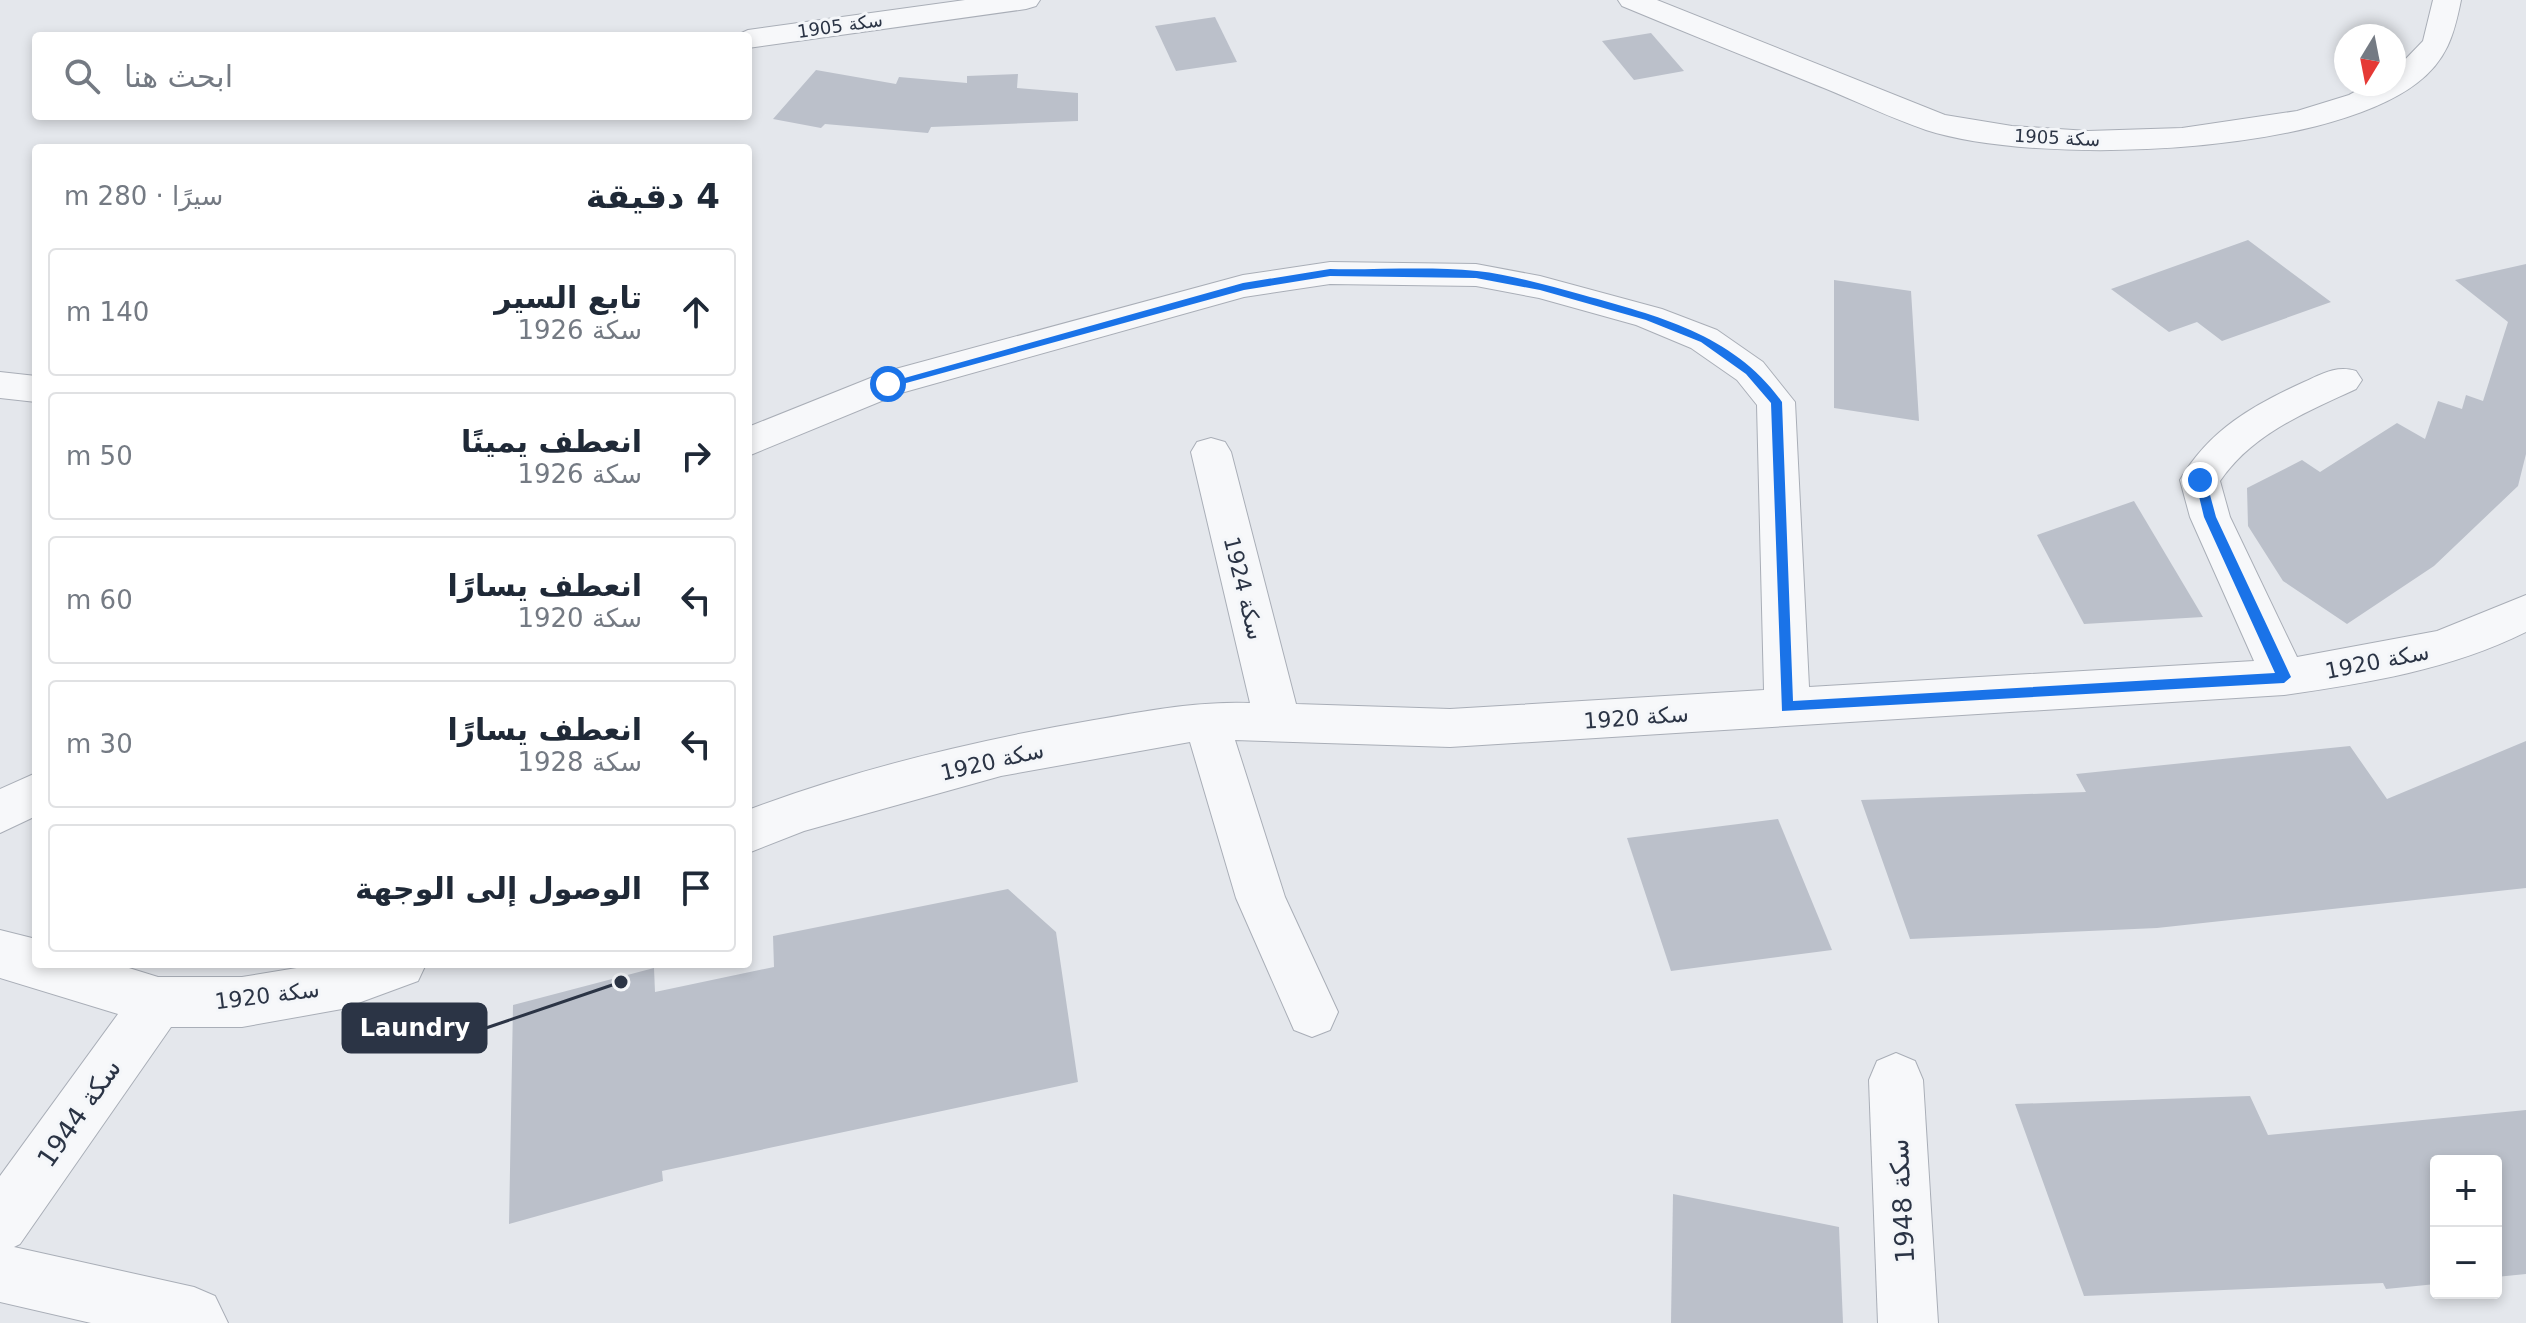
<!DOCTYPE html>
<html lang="ar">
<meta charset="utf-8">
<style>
:root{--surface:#fff;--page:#f6f6f7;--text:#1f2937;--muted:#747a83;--line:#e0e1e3}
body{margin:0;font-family:"DejaVu Sans","Noto Naskh Arabic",sans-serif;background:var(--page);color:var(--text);direction:rtl}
.controls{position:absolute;right:24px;bottom:24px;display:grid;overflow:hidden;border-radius:8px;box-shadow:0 4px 12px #0003}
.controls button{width:72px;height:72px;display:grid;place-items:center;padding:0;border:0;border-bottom:2px solid var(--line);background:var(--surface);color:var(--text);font:40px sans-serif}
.compass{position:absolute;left:2334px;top:24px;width:72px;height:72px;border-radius:50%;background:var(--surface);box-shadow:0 4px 12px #0003;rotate:190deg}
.stop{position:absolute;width:24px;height:24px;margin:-18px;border:6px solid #1a73e8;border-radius:50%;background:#fff}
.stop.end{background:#1a73e8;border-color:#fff;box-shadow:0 2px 8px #0008}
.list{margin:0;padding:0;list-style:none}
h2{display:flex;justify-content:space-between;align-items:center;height:104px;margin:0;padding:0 32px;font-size:34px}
h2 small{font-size:26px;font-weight:400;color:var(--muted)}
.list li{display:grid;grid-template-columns:52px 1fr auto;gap:24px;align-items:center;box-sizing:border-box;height:128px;margin:0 16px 16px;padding:0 16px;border:2px solid var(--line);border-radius:8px}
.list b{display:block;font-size:30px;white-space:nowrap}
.list p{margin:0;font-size:26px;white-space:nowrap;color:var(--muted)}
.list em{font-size:26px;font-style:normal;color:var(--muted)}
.icon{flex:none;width:44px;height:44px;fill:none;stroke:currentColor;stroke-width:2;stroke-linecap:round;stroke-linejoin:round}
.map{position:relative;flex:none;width:2526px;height:1323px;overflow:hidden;direction:ltr}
.search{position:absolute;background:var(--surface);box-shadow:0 4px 12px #0003;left:32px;top:32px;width:720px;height:88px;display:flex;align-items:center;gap:20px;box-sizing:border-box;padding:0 28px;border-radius:8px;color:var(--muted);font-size:30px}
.panel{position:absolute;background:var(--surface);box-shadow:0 4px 12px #0003;left:32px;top:144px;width:720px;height:824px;border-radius:8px;direction:rtl}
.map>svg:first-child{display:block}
</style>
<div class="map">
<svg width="2526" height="1323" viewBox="0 0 2526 1323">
<rect width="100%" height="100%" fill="#e4e7ec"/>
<!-- building -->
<g fill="#bbc0ca">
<polygon points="1215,17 1237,62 1176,71 1155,26"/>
<polygon points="1651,33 1684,71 1634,80 1602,41"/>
<polygon points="816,70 896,84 899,77 967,83 967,76 1018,74 1017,88 1078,93 1078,121 931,127 928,133 825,124 821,128 773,119"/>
<polygon points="2248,240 2331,302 2222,341 2197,322 2169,332 2111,289"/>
<polygon points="2526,264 2526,454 2518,486 2434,566 2347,624 2283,581 2248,526 2247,488 2302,460 2320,472 2397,423 2425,439 2438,401 2462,409 2466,395 2483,401 2508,322 2455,280"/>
<polygon points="1834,280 1911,291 1919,421 1834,408"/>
<polygon points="2134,501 2203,617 2084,624 2037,535"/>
<polygon points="2526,741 2526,888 2157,928 1910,939 1861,800 2086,792 2076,774 2350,746 2387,799"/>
<polygon points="1778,819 1832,950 1671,971 1627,838"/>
<polygon points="1008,889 1056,932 1078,1082 662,1171 663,1181 509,1224 513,1005 654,968 655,992 774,967 773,936"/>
<polygon points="2250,1096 2268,1135 2526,1110 2526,1274 2496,1277 2496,1161 2436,1161 2436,1284 2386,1289 2383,1283 2084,1296 2015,1104"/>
<polygon points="1673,1194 1839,1227 1843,1323 1671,1323"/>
</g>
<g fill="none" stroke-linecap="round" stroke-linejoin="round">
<!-- minor casing -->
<g stroke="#a9aeb7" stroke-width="2">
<g id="minor">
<polygon points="965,0 1040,0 1036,6 1026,9 748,48 748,36 735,36 748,30"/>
<path d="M1618 0H1657L1945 115 2012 126 2088 131 2182 128 2297 111 2349 95 2369 84H2394V71L2423 41 2433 0H2461C2454 35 2447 60 2417 83 2322 156 2037 166 1926 130 1891 118 1858 102 1824 88 1757 61 1689 34 1622 6Z"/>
<path d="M1330 262 1476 264 1540 276 1662 309 1717 330 1763 362 1795 402 1809 687 2254 661 2190 517 2180 480C2209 430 2253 405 2304 382 2322 374 2336 365 2356 371L2362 380 2356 389C2305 413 2253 433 2220 481L2230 517 2297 657 2437 631 2526 595V632C2450 670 2367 683 2284 695L1450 747 1235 740 1285 897 1338 1012 1330 1030 1312 1037 1294 1030 1236 898 1190 742 1001 776 804 831 748 853V810C859 768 977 740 1094 720 1147 711 1197 701 1250 703L1191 452 1197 442 1211 438 1225 442 1231 452 1296 704 1450 709 1764 690 1757 405 1737 380 1691 348 1636 325 1539 298 1476 286 1330 284 1244 297 901 393 748 456V427L888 371 1243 275Z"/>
<polygon points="0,372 36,376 36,402 0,398"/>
<polygon points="36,773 36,816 0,833 0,789"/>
<polygon points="0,930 36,939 36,964 116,964 158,977 242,977 321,964 426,964 418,981 342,1009 242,1027 171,1027 20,1244 14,1247 194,1287 215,1296 228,1323 91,1323 0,1302 0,1176 118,1014 0,978"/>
<polygon points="1896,1053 1915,1061 1923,1080 1938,1323 1878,1323 1869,1080 1877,1061"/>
</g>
</g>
<!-- minor -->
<use href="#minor" fill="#f7f8fa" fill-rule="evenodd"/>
</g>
<!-- route -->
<path fill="#1a73e8" d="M1330 269C1378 270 1429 266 1477 271 1513 275 1549 286 1583 295 1658 316 1735 335 1782 402L1793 701 2275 673 2204 517 2195 480 2200 476 2206 480 2216 517 2291 677 2284 683 1782 711 1771 403 1746 374 1701 342 1646 320 1540 290 1476 278 1330 276 1244 290 888 388 883 384 1243 283Z"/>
<g text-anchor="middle" stroke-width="6" stroke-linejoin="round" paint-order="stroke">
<!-- far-street labels -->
<g font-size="18" fill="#2b3445" stroke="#f4f6f9">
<text transform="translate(840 26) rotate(-8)" y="6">سكة 1905</text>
<text transform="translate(2057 138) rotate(3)" y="6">سكة 1905</text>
</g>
<!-- street labels -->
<g font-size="22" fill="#2b3445" stroke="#f4f6f9">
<text transform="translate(1244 588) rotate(76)" y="8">سكة 1924</text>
<text transform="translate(2377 661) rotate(-11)" y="8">سكة 1920</text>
<text transform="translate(1636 717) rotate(-4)" y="8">سكة 1920</text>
<text transform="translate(992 761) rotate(-13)" y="8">سكة 1920</text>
<text transform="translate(267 995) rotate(-7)" y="8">سكة 1920</text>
</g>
<!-- near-street labels -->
<g font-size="26" fill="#2b3445" stroke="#f4f6f9">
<text transform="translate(79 1113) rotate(-55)" y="9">سكة 1944</text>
<text transform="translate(1902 1201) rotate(-93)" y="9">سكة 1948</text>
</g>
</g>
<!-- callouts -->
<path fill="none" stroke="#2b3445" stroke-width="3" d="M621 982L486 1028"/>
<circle fill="#2b3445" stroke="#f4f6f9" stroke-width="3" cx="621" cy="982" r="8"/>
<rect fill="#2b3445" stroke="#2b3445" stroke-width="3" x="343" y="1004" width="143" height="48" rx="8"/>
<g font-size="24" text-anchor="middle" font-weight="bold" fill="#fff">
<text x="415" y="1036">Laundry</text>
</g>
</svg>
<div class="controls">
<button>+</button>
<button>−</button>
</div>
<svg class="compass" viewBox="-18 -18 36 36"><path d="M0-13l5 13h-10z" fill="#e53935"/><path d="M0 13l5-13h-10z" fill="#747a83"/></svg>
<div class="stop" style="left:888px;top:384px"></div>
<div class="stop end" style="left:2200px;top:480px"></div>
<div class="search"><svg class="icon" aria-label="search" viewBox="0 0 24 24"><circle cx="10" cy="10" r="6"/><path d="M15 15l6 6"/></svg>ابحث هنا</div>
<section class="panel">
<h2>4 دقيقة<small>سيرًا · 280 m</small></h2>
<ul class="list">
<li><svg class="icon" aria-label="ahead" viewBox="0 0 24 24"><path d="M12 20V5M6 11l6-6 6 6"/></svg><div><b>تابع السير</b><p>سكة 1926</p></div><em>140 m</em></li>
<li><svg class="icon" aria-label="right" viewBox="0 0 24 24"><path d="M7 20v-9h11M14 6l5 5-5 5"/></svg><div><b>انعطف يمينًا</b><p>سكة 1926</p></div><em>50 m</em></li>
<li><svg class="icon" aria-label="left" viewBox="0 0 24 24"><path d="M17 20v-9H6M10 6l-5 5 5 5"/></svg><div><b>انعطف يسارًا</b><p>سكة 1920</p></div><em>60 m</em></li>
<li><svg class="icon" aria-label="left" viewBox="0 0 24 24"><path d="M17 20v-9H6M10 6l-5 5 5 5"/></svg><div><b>انعطف يسارًا</b><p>سكة 1928</p></div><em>30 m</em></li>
<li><svg class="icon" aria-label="arrive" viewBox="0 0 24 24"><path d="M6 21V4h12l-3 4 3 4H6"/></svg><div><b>الوصول إلى الوجهة</b></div></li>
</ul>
</section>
</div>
